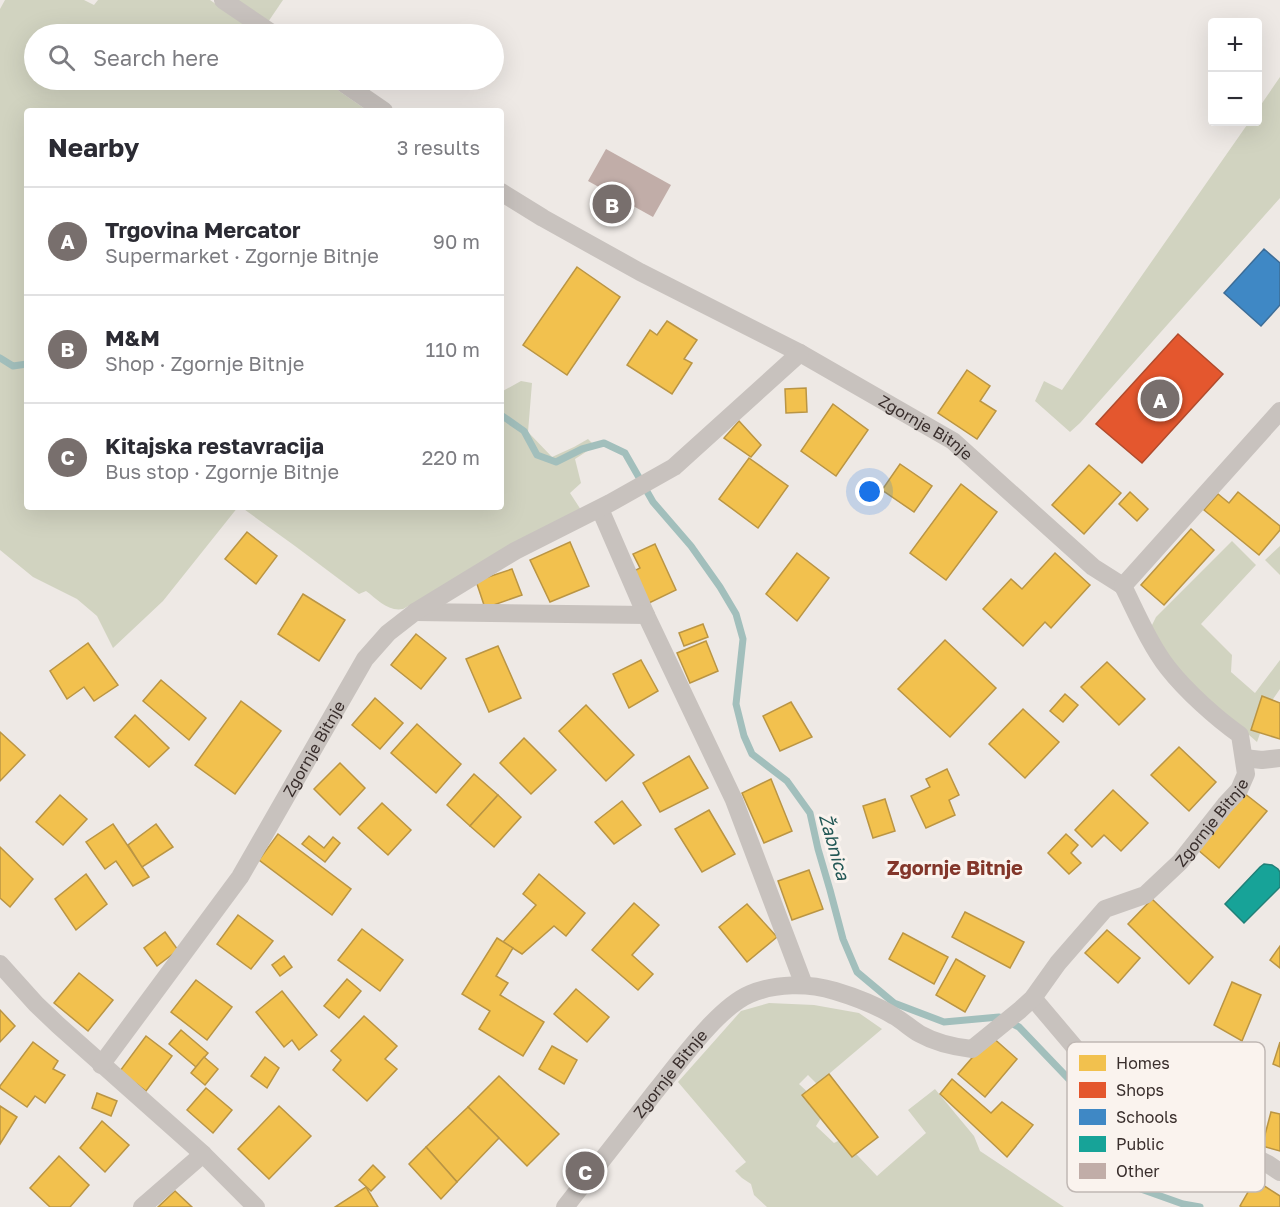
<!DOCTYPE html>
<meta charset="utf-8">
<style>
:root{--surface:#fff;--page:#f2f2f3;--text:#2b2b33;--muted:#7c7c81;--line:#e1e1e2;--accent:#786f6d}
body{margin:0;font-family:"Golos Text",sans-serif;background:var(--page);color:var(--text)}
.controls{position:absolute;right:18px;top:18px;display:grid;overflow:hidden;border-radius:6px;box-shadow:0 6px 24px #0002}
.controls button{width:54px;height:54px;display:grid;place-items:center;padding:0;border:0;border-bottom:2px solid var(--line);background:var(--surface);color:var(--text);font:30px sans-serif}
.you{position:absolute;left:870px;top:492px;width:21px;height:21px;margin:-15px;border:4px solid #fff;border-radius:50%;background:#1a73e8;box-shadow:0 0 0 9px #1a73e833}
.badge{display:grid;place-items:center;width:39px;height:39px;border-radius:50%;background:var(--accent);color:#fff;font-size:20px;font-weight:700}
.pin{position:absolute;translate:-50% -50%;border:3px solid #fff;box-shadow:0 2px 6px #0006}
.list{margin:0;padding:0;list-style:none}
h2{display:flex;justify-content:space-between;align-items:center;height:78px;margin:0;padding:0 24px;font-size:26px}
h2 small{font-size:20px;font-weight:400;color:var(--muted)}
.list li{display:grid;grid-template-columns:39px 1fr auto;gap:18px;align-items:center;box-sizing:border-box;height:108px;padding:0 24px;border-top:2px solid var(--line)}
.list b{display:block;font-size:22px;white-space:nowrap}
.list p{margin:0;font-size:20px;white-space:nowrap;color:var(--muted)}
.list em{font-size:20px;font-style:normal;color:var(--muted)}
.icon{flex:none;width:33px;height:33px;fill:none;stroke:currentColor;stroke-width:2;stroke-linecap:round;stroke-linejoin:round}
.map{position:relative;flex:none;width:1280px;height:1207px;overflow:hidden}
.search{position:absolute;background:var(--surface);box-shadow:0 6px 24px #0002;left:24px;top:24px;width:480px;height:66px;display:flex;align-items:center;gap:15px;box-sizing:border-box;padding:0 21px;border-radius:33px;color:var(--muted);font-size:22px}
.panel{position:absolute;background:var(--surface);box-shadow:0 6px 24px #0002;left:24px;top:108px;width:480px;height:402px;border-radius:6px}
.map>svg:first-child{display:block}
</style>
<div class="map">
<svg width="1280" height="1207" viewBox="0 0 1280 1207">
<rect width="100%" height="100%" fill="#eee9e5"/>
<!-- green -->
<g fill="#d1d3c0">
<polygon points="5,0 84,0 94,5 98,0 210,0 259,34 34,34 34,80 323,80 368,111 27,111 27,507 238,507 163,601 113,648 97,616 77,599 33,577 0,550 0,9"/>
<polygon points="237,0 283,0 268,22"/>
<polygon points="1280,77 1280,198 1080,423 1070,432 1035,401 1044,381 1062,390 1249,122 1258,122 1258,109"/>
<path d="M521 381 532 383 528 432 552 457 574 447 588 439 595 446 575 459 581 483 570 493 581 510 403 609C388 612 377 599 366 591L359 594 295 546 241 507H501V392Z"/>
<polygon points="1232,541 1256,565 1201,624 1232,655 1231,672 1255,693 1280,660 1280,689 1271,702 1257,742 1180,674 1151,627 1156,617"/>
<polygon points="1280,546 1280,575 1265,560"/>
<polygon points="769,1003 814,1005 859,1013 882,1029 817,1084 808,1075 799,1084 815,1099 809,1105 821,1118 816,1126 834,1143 842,1139 877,1176 926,1133 908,1110 935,1089 974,1136 980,1151 1064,1207 767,1207 754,1195 751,1184 742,1178 735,1171 746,1162 678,1082 741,1011"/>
</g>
<!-- homes -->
<g fill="#f2c14e" stroke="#ba9544" stroke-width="1.5">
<polygon points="577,267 620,297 567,375 523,345"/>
<polygon points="667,321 697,340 684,359 692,363 672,394 627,365 650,330 657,335"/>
<polygon points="967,370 990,386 980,401 996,411 977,439 938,413"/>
<polygon points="806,388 807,412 786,413 785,389"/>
<polygon points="833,404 868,430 836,476 801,451"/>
<polygon points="739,421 761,445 751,457 724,438"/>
<polygon points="749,458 788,486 758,528 719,499"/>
<polygon points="900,464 932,486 914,512 882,490"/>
<polygon points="1089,465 1121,493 1084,534 1052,505"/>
<polygon points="961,484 997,512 946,580 910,553"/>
<polygon points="1130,492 1148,509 1137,521 1119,504"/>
<polygon points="1238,492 1280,526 1280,530 1259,555 1204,510 1218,494 1229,503"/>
<polygon points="1191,529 1214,550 1164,605 1141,585"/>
<polygon points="247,532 277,556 256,584 225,559"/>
<polygon points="570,542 589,586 550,602 530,560"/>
<polygon points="655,544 676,590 649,603 634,571 640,568 633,554"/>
<polygon points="797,553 829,578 797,621 766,594"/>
<polygon points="1055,553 1090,585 1051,628 1045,622 1023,646 983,609 1011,579 1022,589"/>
<polygon points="512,569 522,595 485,608 476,581"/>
<polygon points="303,594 345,620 319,661 278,634"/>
<polygon points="703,624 708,637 684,646 679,633"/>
<polygon points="416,634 446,658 421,689 391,665"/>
<polygon points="945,640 996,688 950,737 898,689"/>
<polygon points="706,641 718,671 690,683 677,653"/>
<polygon points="88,643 118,685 94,701 84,687 67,699 50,671"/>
<polygon points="498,646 521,698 489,712 466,659"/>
<polygon points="641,660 658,691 629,708 613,674"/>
<polygon points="1107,662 1145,699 1119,725 1081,687"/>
<polygon points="161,680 206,718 189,740 143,701"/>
<polygon points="1065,694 1078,705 1063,722 1050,711"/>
<polygon points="1262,696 1280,703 1280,739 1251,730"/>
<polygon points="375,698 403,723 380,749 352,725"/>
<polygon points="241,701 281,731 235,794 195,765"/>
<polygon points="791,702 812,737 780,751 763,716"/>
<polygon points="586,705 634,755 606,781 559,731"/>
<polygon points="1023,709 1059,742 1025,778 989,744"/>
<polygon points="135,715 169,748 149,767 115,737"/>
<polygon points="417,724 461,764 436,793 391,753"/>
<polygon points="0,732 25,755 0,781"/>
<polygon points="524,738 556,770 531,794 500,763"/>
<polygon points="1179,747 1216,782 1189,811 1151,775"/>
<polygon points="689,756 708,788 660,812 643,783"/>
<polygon points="340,763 365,788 340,815 314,789"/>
<polygon points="947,769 959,795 949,800 955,815 926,828 911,796 930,787 926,779"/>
<polygon points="474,774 498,795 470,826 447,805"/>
<polygon points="771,779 792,831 764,843 742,793"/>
<polygon points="1113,790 1148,823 1121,851 1104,835 1092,847 1075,830"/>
<polygon points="1244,793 1267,811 1219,868 1198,850"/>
<polygon points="60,795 87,819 63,845 36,822"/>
<polygon points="498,795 521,817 494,847 470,826"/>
<polygon points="885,799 895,831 873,838 863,806"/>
<polygon points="622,801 641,825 614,844 595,822"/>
<polygon points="382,803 411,830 388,855 358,828"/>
<polygon points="709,810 735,854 702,872 675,829"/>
<polygon points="113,824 149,877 133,886 116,861 105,869 86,842"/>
<polygon points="156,824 173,847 142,867 128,845"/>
<polygon points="278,834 351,889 332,915 259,860"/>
<polygon points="1066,834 1078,845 1071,853 1081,863 1069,874 1048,853"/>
<polygon points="309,836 324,848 333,837 340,843 325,862 302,844"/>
<polygon points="0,847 33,879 10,907 0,898"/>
<polygon points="809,870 823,909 792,920 778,881"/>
<polygon points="86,874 107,904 76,930 55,899"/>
<polygon points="539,874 585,913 566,936 554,926 522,954 503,942 536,905 523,894"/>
<polygon points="1152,899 1213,957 1189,984 1128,924"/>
<polygon points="634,903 659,925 632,955 653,974 638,990 592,950"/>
<polygon points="747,904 777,937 747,962 719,927"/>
<polygon points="965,912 1024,942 1010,968 952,937"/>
<polygon points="238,915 273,941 251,969 217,944"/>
<polygon points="362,929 403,960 380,991 338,960"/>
<polygon points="1107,930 1140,958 1118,983 1085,953"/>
<polygon points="165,932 178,950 157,966 144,948"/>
<polygon points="903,933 948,957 934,984 889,959"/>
<polygon points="497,938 513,948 496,976 508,983 500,995 544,1022 523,1056 479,1029 490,1011 462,994"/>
<polygon points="1280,946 1280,968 1270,960"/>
<polygon points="284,956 292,967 280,976 272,965"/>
<polygon points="956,959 985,976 965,1012 936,995"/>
<polygon points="79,973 113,1000 88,1031 54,1003"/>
<polygon points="347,979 361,991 339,1018 324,1006"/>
<polygon points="196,980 232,1007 207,1040 171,1012"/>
<polygon points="1232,982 1261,995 1242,1041 1214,1025"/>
<polygon points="576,989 609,1017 587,1042 554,1014"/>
<polygon points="282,991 317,1035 299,1050 292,1040 284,1047 256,1012"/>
<polygon points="0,1010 15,1026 0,1042"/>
<polygon points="364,1016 397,1046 385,1059 397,1069 367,1101 333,1070 341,1060 331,1051"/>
<polygon points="181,1030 208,1053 196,1067 169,1044"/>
<polygon points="146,1036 172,1056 146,1091 120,1071"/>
<polygon points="991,1036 1017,1059 985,1097 958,1074"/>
<polygon points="33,1042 58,1061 53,1069 65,1075 45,1103 35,1096 27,1107 0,1088 0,1086"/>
<polygon points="1280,1042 1280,1067 1273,1064"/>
<polygon points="552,1046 577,1060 564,1084 539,1069"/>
<polygon points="204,1057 218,1069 205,1085 191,1073"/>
<polygon points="265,1057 279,1068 267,1088 251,1076"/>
<polygon points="829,1074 878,1137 852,1157 802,1095"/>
<polygon points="499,1076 559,1134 527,1166 468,1107"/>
<polygon points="952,1079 991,1113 1002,1102 1033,1125 1007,1157 940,1094"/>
<polygon points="206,1088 232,1110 213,1133 187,1110"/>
<polygon points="97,1093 117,1101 111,1116 92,1108"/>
<polygon points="0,1106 17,1117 0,1144"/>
<polygon points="279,1106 311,1136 269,1179 238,1149"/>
<polygon points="468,1107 499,1138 457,1182 426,1147"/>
<polygon points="1271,1112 1280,1114 1280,1151 1262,1146"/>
<polygon points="102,1121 129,1145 105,1172 80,1148"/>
<polygon points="426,1147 457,1182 441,1199 409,1164"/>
<polygon points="59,1156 89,1185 70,1207 50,1207 30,1188"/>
<polygon points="373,1165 385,1177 371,1191 359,1180"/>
<polygon points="1255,1180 1280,1196 1280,1207 1242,1207 1240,1206"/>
<polygon points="366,1187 378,1207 335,1207"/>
<polygon points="175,1191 192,1207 158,1207"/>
</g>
<!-- shops -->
<polygon fill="#e4572e" stroke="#b14b2d" stroke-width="1.5" points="1178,334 1223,374 1142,463 1096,424"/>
<!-- schools -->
<polygon fill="#3f88c5" stroke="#3d6d97" stroke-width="1.5" points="1264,249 1280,263 1280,305 1261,326 1224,293"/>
<!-- public -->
<polygon fill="#17a398" stroke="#218078" stroke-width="1.5" points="1264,864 1272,865 1278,869 1280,872 1280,887 1244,923 1225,904 1260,867"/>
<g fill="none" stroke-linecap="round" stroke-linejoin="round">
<!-- stream -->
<g stroke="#a2bfbc" stroke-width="7">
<polyline points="0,358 13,366 27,364"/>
<polyline points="501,415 524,431 537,455 556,462 582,449 604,443 625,453 653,502 691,546 720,587 736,614 743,639 736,704 744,736 752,754 787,781 810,813 818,849 830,890 843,939 857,972 894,1003 944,1022 999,1017 1019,1027 1086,1097 1095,1134 1109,1166 1138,1188 1183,1204 1200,1207"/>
</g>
</g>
<!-- building -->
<polygon fill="#c1ada8" points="606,149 671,185 653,217 588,181"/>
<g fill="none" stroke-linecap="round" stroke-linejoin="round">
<!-- street -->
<g stroke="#c8c2be" stroke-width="18">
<polyline points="223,0 273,34"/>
<polyline points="339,80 384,111"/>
<path id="s1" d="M501 192 543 218 640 272 800 353 953 441 1093 567 1123 586"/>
<polyline points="600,509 646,615 734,800 804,985"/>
<polyline points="415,612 646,615"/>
<polyline points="1244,758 1262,760 1280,758"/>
<polyline points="0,964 36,1004 58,1025 203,1154 256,1207"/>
<polyline points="1033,998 1082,1056 1136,1097 1167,1116 1221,1140 1268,1164 1280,1172"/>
<path id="s2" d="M101 1065 240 877 365 659 388 633 415 612 515 551 610 503 674 467 800 353"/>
<polyline points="142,1207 203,1154"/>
<path id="s3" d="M565 1207C595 1169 625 1131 655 1092 678 1064 717 1008 750 994 776 983 808 983 835 991 855 997 876 1005 894 1016 903 1021 911 1029 920 1034 936 1043 954 1047 972 1049L1020 1010 1033 998 1058 963 1105 909 1145 895 1180 862 1225 805 1239 790 1246 774 1240 735C1216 718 1186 691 1168 668 1150 645 1136 612 1123 586L1280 411"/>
</g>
</g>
<g text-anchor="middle" stroke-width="6" stroke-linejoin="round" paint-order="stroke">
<!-- street labels -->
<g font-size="16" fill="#392e2c" stroke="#faf3ee">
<text dy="6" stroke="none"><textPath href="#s1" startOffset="486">Zgornje Bitnje</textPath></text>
<text dy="6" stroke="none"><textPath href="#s2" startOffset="382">Zgornje Bitnje</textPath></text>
<text dy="6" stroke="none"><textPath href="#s3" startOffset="856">Zgornje Bitnje</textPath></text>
<text dy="6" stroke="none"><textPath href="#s3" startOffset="170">Zgornje Bitnje</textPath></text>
</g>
<!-- water labels -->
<g font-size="18" font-style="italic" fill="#235856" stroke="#faf3ee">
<text transform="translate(834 847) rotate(74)" y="6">Žabnica</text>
</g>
<!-- quarter labels -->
<g font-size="20" font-weight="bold" fill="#83362a" stroke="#faf3ee">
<text x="955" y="875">Zgornje Bitnje</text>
</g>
</g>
<!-- legend -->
<rect x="1067" y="1042" width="198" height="150" rx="9" fill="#faf3ee" stroke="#c0b8b4" stroke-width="1.5"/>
<rect x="1079" y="1055" width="27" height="16" fill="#f2c14e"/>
<rect x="1079" y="1082" width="27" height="16" fill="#e4572e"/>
<rect x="1079" y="1109" width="27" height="16" fill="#3f88c5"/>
<rect x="1079" y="1136" width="27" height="16" fill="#17a398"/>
<rect x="1079" y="1163" width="27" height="16" fill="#c1ada8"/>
<g font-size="16" fill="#392e2c">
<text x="1116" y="1069">Homes</text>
<text x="1116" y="1096">Shops</text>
<text x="1116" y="1123">Schools</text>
<text x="1116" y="1150">Public</text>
<text x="1116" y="1177">Other</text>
</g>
</svg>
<div class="controls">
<button>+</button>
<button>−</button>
</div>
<div class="you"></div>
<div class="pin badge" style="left:1160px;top:399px">A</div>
<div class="pin badge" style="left:612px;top:204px">B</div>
<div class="pin badge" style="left:585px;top:1171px">C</div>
<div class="search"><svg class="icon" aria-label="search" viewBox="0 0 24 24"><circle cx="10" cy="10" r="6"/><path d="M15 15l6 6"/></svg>Search here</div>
<section class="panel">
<h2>Nearby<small>3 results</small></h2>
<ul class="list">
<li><span class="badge">A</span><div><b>Trgovina Mercator</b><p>Supermarket · Zgornje Bitnje</p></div><em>90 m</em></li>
<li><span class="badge">B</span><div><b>M&amp;M</b><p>Shop · Zgornje Bitnje</p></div><em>110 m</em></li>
<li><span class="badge">C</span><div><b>Kitajska restavracija</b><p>Bus stop · Zgornje Bitnje</p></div><em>220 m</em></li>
</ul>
</section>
</div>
